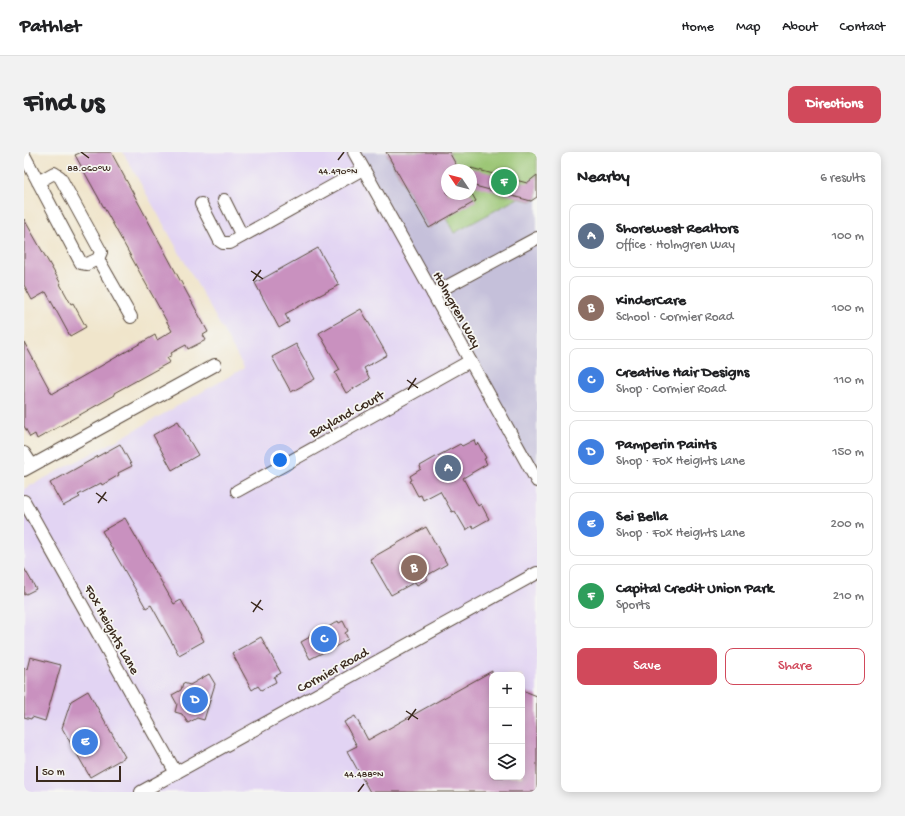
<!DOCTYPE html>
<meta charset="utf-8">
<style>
:root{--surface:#fff;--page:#f2f2f2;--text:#202124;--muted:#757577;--line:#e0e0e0;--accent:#d1495b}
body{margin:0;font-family:"Gochi Hand",sans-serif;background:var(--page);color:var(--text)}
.controls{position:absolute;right:12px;bottom:12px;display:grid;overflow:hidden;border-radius:8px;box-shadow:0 2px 10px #0003}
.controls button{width:36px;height:36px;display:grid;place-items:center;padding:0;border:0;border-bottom:1px solid var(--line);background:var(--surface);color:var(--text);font:20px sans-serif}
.compass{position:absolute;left:417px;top:12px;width:36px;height:36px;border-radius:50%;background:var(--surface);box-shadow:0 2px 10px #0003;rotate:305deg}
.scale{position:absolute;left:12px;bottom:10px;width:85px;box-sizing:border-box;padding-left:4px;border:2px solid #3b2a1e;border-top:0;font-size:11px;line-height:14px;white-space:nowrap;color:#3b2a1e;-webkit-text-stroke:3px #f6f6f2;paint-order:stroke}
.you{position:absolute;left:256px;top:308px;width:14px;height:14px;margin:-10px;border:3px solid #fff;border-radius:50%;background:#1a73e8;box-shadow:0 0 0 6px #1a73e833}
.badge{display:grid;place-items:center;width:26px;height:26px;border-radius:50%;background:var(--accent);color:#fff;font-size:13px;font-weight:700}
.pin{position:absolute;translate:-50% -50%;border:2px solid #fff;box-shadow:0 1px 4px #0006}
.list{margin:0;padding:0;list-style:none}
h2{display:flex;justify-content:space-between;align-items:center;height:52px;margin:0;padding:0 16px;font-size:17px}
h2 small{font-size:13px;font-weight:400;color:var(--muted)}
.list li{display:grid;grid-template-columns:26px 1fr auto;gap:12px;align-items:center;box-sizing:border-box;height:64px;margin:0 8px 8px;padding:0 8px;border:1px solid var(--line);border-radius:8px}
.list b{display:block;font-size:15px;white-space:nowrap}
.list p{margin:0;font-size:13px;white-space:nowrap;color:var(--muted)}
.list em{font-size:13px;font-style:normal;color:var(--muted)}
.actions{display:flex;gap:8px;padding:12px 16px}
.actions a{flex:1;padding:9px 0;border:1px solid var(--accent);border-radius:8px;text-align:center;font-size:14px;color:var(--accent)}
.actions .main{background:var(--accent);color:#fff}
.icon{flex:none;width:22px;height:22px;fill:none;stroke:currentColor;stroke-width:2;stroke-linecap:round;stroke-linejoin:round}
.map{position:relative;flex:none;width:513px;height:640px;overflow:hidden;border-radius:8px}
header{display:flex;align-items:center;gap:24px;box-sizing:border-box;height:56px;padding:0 20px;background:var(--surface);border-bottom:1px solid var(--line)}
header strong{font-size:19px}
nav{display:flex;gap:22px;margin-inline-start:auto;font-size:14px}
.intro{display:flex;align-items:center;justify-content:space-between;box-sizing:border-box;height:96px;padding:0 24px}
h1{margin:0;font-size:28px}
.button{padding:10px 18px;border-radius:8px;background:var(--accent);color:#fff;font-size:14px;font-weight:700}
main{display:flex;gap:24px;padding:0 24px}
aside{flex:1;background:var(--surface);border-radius:8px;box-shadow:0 2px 10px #0003}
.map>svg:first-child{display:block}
</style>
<header>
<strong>Pathlet</strong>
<nav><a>Home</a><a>Map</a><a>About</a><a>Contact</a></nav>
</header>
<div class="intro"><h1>Find us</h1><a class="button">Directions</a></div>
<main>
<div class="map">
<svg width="513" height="640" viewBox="0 0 513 640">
<rect width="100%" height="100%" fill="#f6f6f2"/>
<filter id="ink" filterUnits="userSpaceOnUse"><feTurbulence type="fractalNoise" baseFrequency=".025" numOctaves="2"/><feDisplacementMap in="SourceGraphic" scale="8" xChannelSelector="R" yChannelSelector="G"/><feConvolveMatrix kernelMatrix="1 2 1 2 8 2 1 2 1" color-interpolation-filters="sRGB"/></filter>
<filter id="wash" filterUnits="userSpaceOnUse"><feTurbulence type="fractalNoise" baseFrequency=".012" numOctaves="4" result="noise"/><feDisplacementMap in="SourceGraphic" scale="16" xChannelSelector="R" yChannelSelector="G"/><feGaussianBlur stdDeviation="0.9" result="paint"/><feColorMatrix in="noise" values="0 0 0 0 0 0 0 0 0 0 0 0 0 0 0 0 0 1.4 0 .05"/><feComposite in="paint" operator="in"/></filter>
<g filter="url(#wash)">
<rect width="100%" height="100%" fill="#f0e5cb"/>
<!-- built -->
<path fill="#e2d4f3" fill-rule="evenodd" d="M99 0H330L513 329V640H0V337L99 285 220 216ZM468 523H498V625H468Z"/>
<!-- industrial -->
<path fill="#c5c0da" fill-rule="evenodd" d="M330 0H513V329ZM423 18H447V42H423Z"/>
<!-- green -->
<path fill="#9ac572" stroke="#6a7848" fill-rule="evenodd" d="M367 0H513V46L507 49 494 46 430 81 422 66 405 76 363 2ZM423 18H447V42H423Z"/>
<g id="blocks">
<!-- building -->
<g fill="#c991bf">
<polygon points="58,0 87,0 184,180 179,183 182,188 164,197 162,193 147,201 148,203 143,206 146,210 90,241 91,243 13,287 11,282 6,285 0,274 0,190 28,242 131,183 133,188 148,179 51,3"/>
<polygon points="362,0 425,0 435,18 423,18 423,42 448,42 452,49 405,76"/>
<polygon points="447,16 503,31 513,23 513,45 507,49 447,33"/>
<polygon points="0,67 37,132 36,132 47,152 49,151 62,175 46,184 22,140 8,148 0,133"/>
<polygon points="294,96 315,133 261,162 265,170 255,176 231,131"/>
<polygon points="337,157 363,203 340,216 346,227 322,241 311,221 316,218 295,181"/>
<polygon points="272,192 291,227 267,240 248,205"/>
<polygon points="154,269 174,303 148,318 129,283"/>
<polygon points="450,288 452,293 454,291 462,306 460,307 463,312 439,326 454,354 457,352 465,367 449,376 448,374 442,378 431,359 428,360 416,339 399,348 397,343 394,344 386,329 388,328 386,324 397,317 396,314 410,306 436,292 438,294"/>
<polygon points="96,292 108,314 94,321 95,323 78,333 77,331 54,343 56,345 39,354 26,331"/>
<polygon points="101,366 150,452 157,448 180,489 155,503 127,453 122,456 78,379"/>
<polygon points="402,375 423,412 402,424 404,427 393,433 391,430 367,443 346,407"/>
<polygon points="0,416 12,437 0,443"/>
<polygon points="314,469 315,471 319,469 324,479 321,481 324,487 303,500 302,499 286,507 277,490 286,485 285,483 302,474 303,476"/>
<polygon points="237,485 257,521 250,525 252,530 237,538 234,534 228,538 208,501"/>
<polygon points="6,505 37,513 21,569 8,565 7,567 0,565 0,516 3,517"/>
<polygon points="468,519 468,625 498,625 498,538 513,544 513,640 346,640 323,599 333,594 320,570 331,564 344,588"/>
<polygon points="185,522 191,532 180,568 173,566 164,571 158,562 151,560 153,552 148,543 157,538 159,531 166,533"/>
<polygon points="64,539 101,605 66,625 38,576 47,549"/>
</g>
</g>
</g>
<g filter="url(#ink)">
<use href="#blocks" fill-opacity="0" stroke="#564638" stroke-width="1"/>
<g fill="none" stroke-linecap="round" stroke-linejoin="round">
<!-- minor casing -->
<g stroke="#564638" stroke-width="14">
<g id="minor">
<polyline points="330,0 513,329"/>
<polyline points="0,3 57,111 63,112 74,107 77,100 36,25 30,21 14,30"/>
<polyline points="200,48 218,84"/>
<polyline points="177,52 196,89 199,91 206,91 339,17"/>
<polyline points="74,107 107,165"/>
<polyline points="409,142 513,86"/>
<polyline points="0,301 8,313"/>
<polyline points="0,318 191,213"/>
<polyline points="213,339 446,209"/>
<polyline points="0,349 152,621"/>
<polyline points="117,640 513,421"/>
</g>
</g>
<!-- minor -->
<use href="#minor" stroke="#fff" stroke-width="12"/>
</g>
</g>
<!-- ticks -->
<path fill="none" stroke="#3b2a1e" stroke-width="1.5" d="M57 0 65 6M314 8 320 0M227 119 239 127M229 129 237 118M383 228 394 236M384 238 392 226M72 341 83 349M74 351 82 340M227 450 239 458M229 460 237 448M382 559 394 567M384 568 392 557M334 640 340 632"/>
<g text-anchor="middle" stroke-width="3.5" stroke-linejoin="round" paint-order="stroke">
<!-- street labels -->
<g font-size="14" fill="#3b2a1e" stroke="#f6f6f2">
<text transform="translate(434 157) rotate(61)" y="5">Holmgren Way</text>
<text transform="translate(322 261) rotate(-29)" y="5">Bayland Court</text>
<text transform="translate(89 477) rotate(61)" y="5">Fox Heights Lane</text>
<text transform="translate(308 517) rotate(-29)" y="5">Cormier Road</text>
</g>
</g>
<g font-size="10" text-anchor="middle" fill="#3b2a1e" stroke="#f6f6f2" stroke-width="3.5" stroke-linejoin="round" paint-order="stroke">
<text x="65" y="19">88.060°W</text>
<text x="314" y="22">44.490°N</text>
<text x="340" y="625">44.488°N</text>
</g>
</svg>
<div class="controls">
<button>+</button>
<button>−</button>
<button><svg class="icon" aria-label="layers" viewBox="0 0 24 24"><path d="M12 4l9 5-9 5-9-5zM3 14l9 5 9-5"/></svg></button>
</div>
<svg class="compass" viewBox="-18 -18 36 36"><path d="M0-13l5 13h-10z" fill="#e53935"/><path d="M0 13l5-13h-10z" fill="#757577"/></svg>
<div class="scale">50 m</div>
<div class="you"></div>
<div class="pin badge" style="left:424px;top:316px;background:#5c6f8a">A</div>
<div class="pin badge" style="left:390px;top:416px;background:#8d6e63">B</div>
<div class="pin badge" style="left:300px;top:487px;background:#3f7fe0">C</div>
<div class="pin badge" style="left:171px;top:548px;background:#3f7fe0">D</div>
<div class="pin badge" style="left:61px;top:590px;background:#3f7fe0">E</div>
<div class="pin badge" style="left:480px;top:30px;background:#2e9e5b">F</div>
</div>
<aside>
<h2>Nearby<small>6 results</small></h2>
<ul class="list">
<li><span class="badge" style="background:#5c6f8a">A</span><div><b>Shorewest Realtors</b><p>Office · Holmgren Way</p></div><em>100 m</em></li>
<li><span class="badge" style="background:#8d6e63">B</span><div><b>KinderCare</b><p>School · Cormier Road</p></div><em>100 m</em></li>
<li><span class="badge" style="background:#3f7fe0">C</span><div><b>Creative Hair Designs</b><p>Shop · Cormier Road</p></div><em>110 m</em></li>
<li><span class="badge" style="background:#3f7fe0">D</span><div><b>Pamperin Paints</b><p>Shop · Fox Heights Lane</p></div><em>150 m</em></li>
<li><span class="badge" style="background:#3f7fe0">E</span><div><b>Sei Bella</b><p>Shop · Fox Heights Lane</p></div><em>200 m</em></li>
<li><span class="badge" style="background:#2e9e5b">F</span><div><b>Capital Credit Union Park</b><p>Sports</p></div><em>210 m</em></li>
</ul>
<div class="actions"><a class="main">Save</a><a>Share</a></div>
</aside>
</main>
